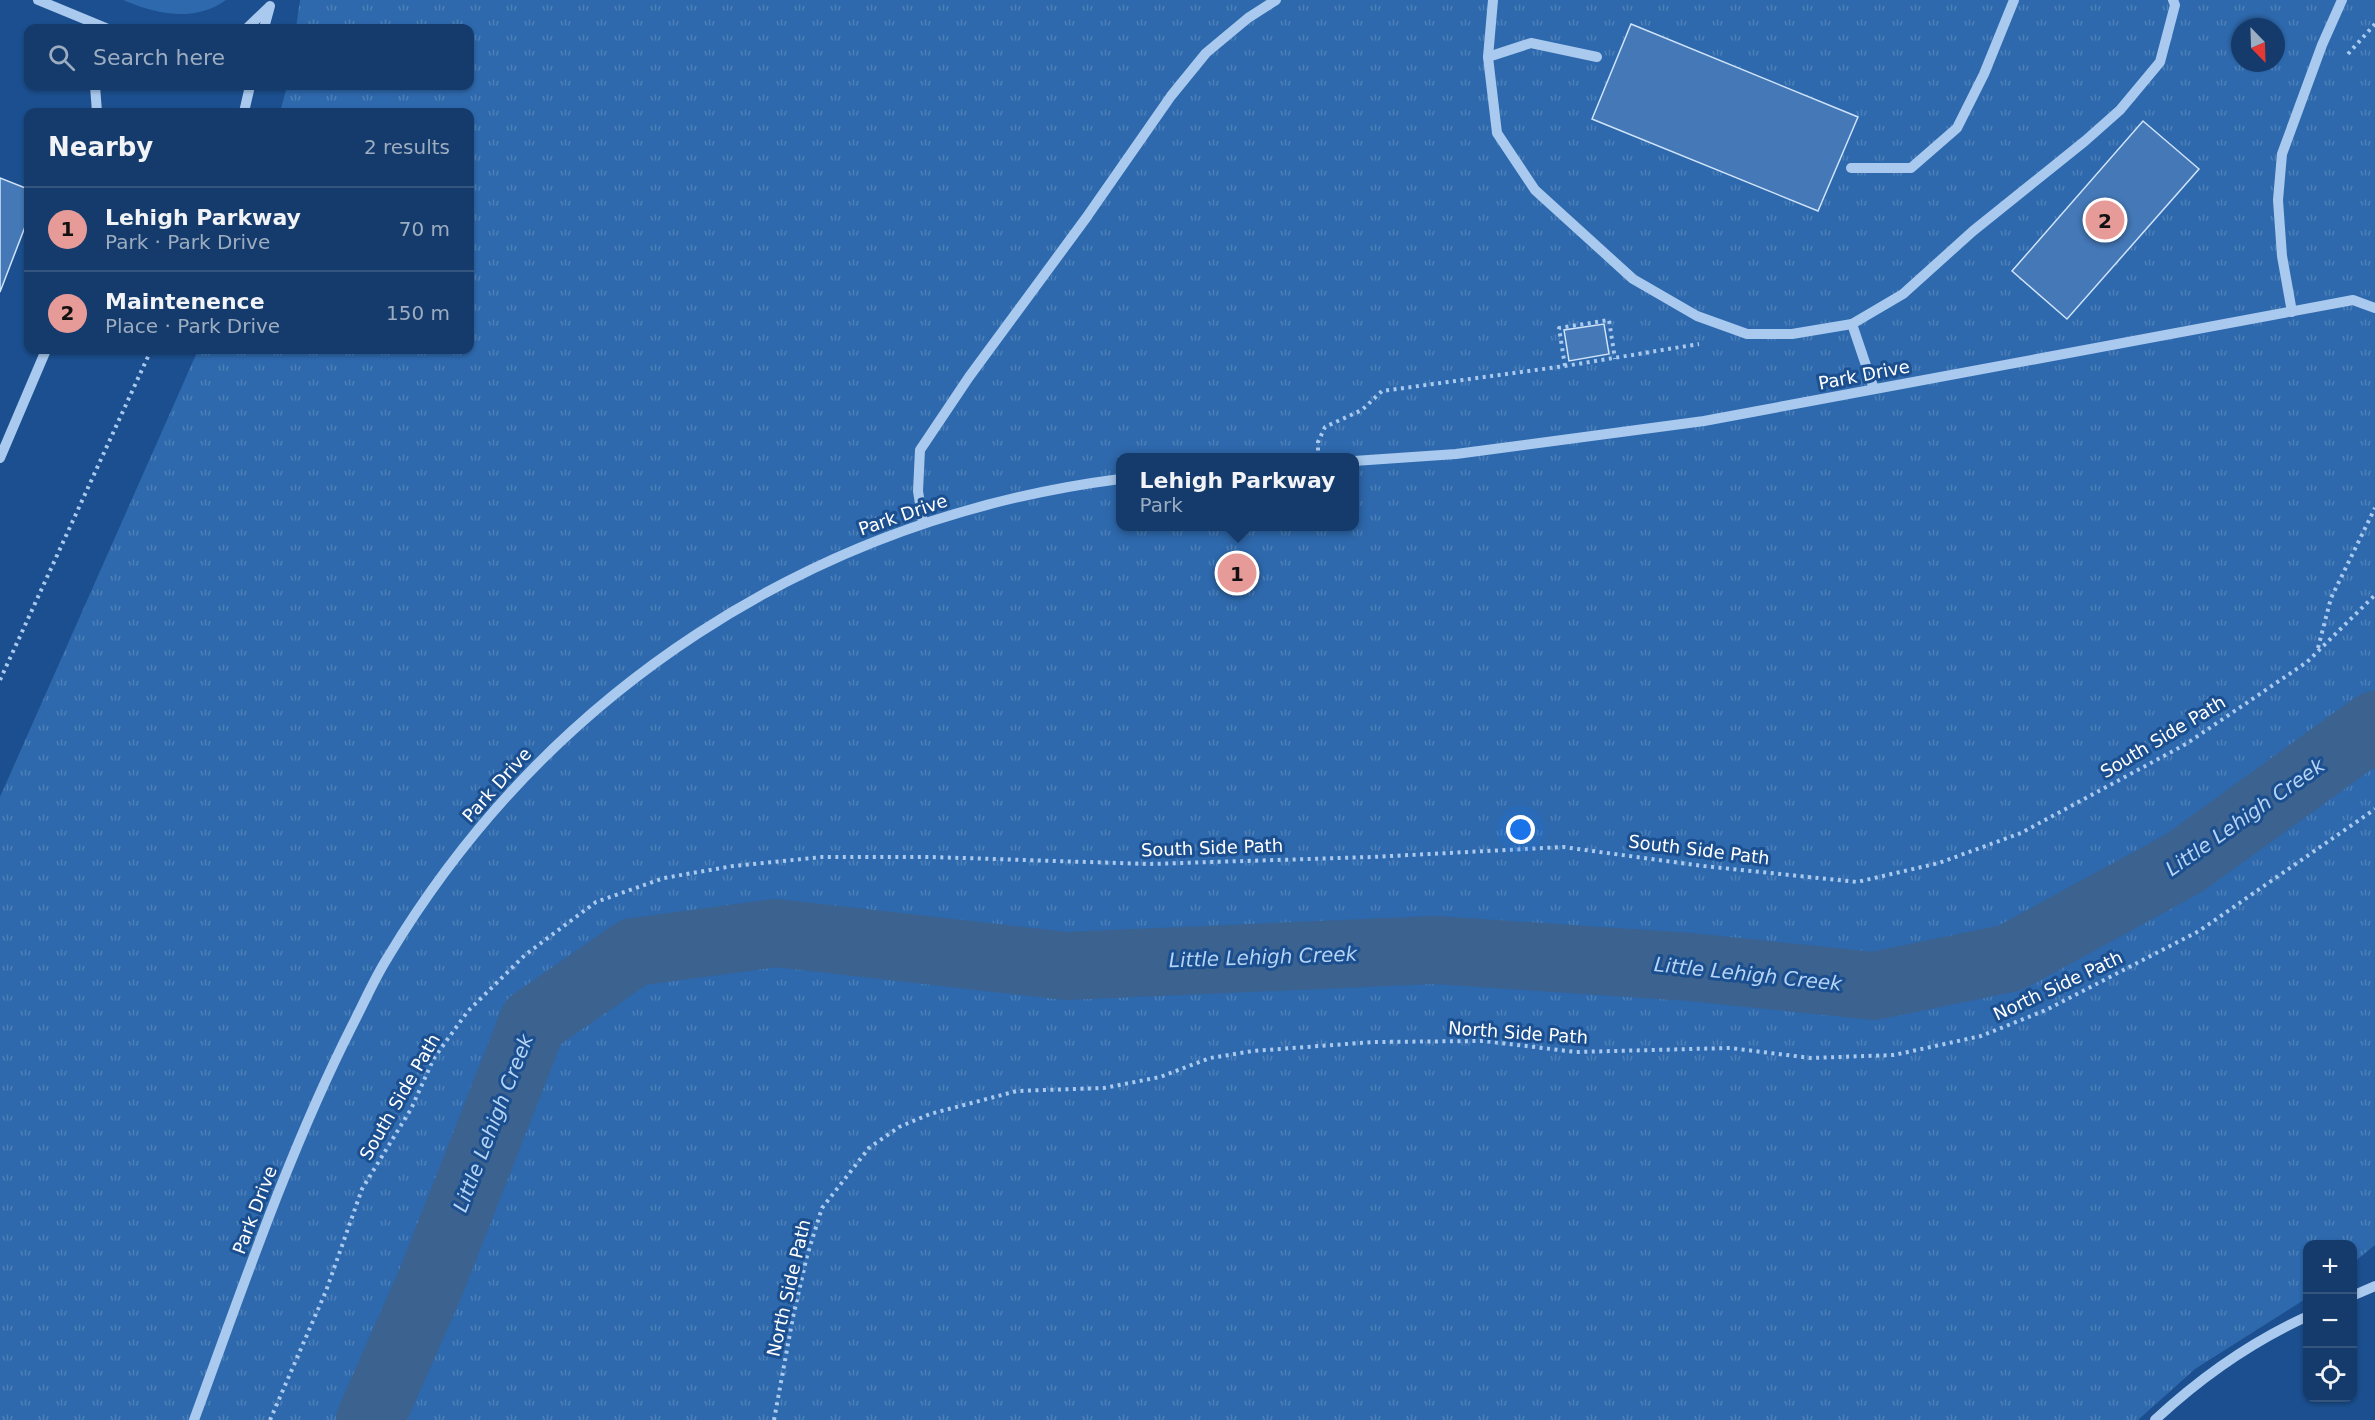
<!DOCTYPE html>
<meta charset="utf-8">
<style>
:root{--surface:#143b6b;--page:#1d4271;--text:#f1f3f6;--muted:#9dadc1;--line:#33557e;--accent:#e69b98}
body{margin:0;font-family:"DejaVu Sans",sans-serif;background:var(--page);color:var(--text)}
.controls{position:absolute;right:18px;bottom:18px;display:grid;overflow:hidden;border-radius:12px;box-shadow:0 2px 4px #0004}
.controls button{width:54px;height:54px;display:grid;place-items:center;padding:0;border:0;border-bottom:2px solid var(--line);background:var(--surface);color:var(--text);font:30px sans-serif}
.compass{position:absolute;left:2231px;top:18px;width:54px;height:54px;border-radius:50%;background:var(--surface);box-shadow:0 2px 4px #0004;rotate:157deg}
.you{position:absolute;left:1521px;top:830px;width:21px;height:21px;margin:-15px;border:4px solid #fff;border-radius:50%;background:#1a73e8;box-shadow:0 0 0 9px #1a73e833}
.badge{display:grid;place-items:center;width:39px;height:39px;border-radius:50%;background:var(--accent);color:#111;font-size:20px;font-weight:700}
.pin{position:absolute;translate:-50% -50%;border:3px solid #fff;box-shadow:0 2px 6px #0006}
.popup{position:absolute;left:1116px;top:453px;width:243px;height:78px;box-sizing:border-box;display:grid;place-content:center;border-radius:12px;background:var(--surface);filter:drop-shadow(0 2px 4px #0005);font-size:20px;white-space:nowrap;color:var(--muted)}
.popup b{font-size:22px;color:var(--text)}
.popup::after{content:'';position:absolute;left:50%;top:100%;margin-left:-12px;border:12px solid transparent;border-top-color:var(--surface)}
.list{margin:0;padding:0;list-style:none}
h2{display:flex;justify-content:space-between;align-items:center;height:78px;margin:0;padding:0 24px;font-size:26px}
h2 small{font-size:20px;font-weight:400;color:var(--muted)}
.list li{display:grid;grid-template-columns:39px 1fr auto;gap:18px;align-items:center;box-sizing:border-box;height:84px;padding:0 24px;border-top:2px solid var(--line)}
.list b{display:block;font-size:22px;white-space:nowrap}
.list p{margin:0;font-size:20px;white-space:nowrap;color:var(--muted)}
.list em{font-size:20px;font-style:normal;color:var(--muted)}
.icon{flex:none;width:33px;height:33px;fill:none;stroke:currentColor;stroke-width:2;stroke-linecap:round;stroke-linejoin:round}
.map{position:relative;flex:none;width:2375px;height:1420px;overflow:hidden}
.search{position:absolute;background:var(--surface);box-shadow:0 2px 4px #0004;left:24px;top:24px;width:450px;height:66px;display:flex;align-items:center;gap:15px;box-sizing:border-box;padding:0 21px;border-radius:12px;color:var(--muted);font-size:22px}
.panel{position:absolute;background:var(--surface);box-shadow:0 2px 4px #0004;left:24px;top:108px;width:450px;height:246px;border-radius:12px}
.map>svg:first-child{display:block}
</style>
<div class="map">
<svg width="2375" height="1420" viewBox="0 0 2375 1420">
<defs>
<pattern id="park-tufts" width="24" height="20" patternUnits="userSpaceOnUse" patternTransform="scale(1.5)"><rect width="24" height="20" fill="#2e69ad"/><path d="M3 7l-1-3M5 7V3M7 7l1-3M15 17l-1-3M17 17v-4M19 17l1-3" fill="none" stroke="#4d80b9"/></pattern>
</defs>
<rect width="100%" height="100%" fill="#1b4f8f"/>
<!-- grass -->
<path fill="#2e69ad" d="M123 0H226C194 23 156 14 123 0Z"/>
<!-- park -->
<path fill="url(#park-tufts)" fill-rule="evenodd" d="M300 0H2375V1245L2353 1263 2352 1244H2308L2307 1298 2195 1369 2138 1420H0V797L198 350H470V112H280L287 86H470V28H296ZM2240 27H2276V63H2240ZM1120 458H1354V526H1120Z"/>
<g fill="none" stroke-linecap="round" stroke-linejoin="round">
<!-- river -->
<polyline stroke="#3c6290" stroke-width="68" points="370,1420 431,1282 533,1022 634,952 776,933 1066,966 1435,950 1690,967 1874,986 2010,958 2184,863 2375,725"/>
</g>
<!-- building -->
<g fill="#4478b7" stroke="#cfe3fa" stroke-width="1.5">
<polygon points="1631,24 1858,117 1818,211 1592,119"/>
<polygon points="2143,121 2199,169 2067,319 2012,271"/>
<polygon points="0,178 28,189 28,219 0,292"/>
<polygon points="1604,324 1609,354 1569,361 1564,330"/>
</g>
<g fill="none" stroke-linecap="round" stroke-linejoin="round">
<!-- path -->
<g stroke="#a9c9ee" stroke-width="4" stroke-dasharray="3 4.5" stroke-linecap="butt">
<polyline points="2348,54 2375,24"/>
<polyline points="1565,366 1559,328 1609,320 1615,359"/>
<polyline points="1318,458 1318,442 1325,427 1362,410 1382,391 1565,366 1699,344"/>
<polyline points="2318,648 2331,598 2375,508"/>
<polyline points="0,680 151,350"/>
<polyline points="270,1420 326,1291 362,1189 411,1109 434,1058 468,1011 525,955 596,902 664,878 733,866 822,857 931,857 1149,864 1372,857 1563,847 1703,866 1857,882 1939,863 2021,833 2186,744 2307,662 2375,595"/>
<polyline points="774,1420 793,1317 807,1256 822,1208 869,1148 899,1127 930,1114 1017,1091 1104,1088 1160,1077 1210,1058 1253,1051 1373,1042 1484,1041 1576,1052 1730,1048 1811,1058 1894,1055 1981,1036 2046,1010 2199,931 2375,809"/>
</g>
<!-- minor -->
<g stroke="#a9c9ee" stroke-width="10">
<polyline points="38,0 106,28"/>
<polyline points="1493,0 1488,57 1497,133 1535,190 1633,279 1697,316 1747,334 1792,334 1852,324 1903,294 1973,231 2085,141 2120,110 2160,62 2175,5 2173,0"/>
<polyline points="247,28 269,7"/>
<polyline points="264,28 270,6"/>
<polyline points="1488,57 1531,43 1597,57"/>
<polyline points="95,86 97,112"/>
<polyline points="244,112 250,86"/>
<polyline points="1851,168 1911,168 1957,128 1984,74 2014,0"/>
<polyline points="2292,312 2282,256 2278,200 2282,154 2322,45 2342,0"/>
<polyline points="1852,324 1874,389"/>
<polyline points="0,458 46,350"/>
<polyline points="1354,461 1456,454 1704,421 2353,300 2375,308"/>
<polyline points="923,523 918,491 920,450 969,377 1086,218 1171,96 1206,53 1248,18 1276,0"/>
<polyline points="2352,1296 2375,1286"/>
<path d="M194 1420C243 1287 288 1153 352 1026 364 1003 374 979 388 957 548 691 811 519 1120 479"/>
<path d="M2155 1420C2199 1379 2253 1341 2308 1316"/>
</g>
</g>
<g text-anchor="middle" stroke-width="6" stroke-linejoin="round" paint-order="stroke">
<!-- street labels -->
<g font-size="18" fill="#fff" stroke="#1b4f8f">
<text transform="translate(1864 375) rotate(-11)" y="6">Park Drive</text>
<text transform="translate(903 515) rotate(-19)" y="6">Park Drive</text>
<text transform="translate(2163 737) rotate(-31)" y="6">South Side Path</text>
<text transform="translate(497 785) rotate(-48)" y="6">Park Drive</text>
<text transform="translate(1212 848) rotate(-2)" y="6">South Side Path</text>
<text transform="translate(1699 850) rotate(7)" y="6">South Side Path</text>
<text transform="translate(2058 986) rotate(-25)" y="6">North Side Path</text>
<text transform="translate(1518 1033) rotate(4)" y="6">North Side Path</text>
<text transform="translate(400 1097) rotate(-60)" y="6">South Side Path</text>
<text transform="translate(255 1210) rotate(-69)" y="6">Park Drive</text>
<text transform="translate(789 1288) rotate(-77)" y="6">North Side Path</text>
</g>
<!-- water labels -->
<g font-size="20" font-style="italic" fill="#b5d3f5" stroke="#1b4f8f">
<text transform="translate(2245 817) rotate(-35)" y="7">Little Lehigh Creek</text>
<text transform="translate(1263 957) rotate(-2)" y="7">Little Lehigh Creek</text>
<text transform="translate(1748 974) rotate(6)" y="7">Little Lehigh Creek</text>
<text transform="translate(493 1123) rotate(-69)" y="7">Little Lehigh Creek</text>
</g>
</g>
</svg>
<div class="controls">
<button>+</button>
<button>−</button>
<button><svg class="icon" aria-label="locate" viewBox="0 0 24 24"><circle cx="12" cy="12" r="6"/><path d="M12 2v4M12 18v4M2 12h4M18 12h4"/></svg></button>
</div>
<svg class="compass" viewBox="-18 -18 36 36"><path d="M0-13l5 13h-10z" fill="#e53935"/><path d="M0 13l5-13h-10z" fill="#9dadc1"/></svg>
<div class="you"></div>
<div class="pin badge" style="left:1237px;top:573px">1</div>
<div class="popup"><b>Lehigh Parkway</b>Park</div>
<div class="pin badge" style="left:2105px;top:220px">2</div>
<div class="search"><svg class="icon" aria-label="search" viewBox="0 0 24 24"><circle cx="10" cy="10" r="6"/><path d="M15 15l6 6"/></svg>Search here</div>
<section class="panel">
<h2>Nearby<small>2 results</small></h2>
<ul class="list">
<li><span class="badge">1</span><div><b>Lehigh Parkway</b><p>Park · Park Drive</p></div><em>70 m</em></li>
<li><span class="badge">2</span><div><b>Maintenence</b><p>Place · Park Drive</p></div><em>150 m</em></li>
</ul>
</section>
</div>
